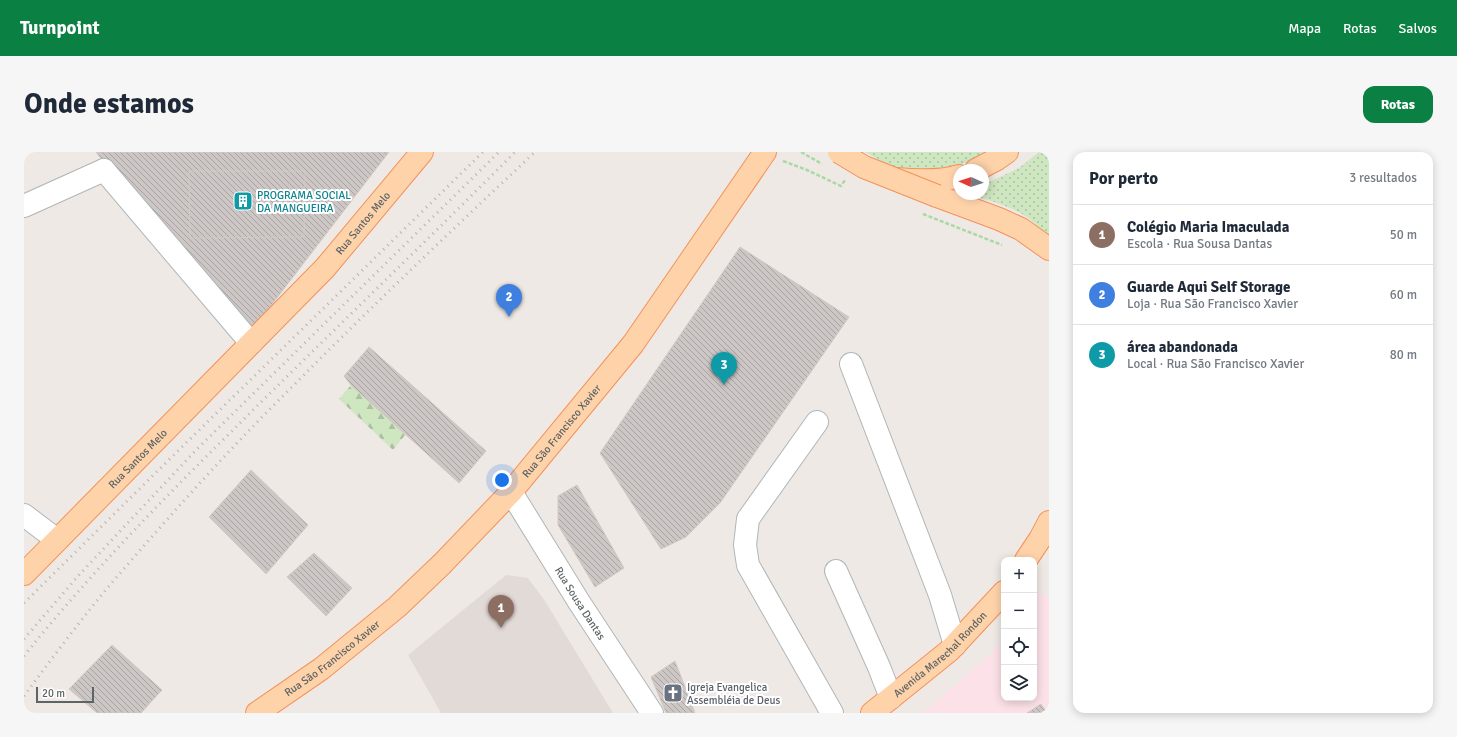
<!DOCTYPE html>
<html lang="pt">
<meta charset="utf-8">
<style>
:root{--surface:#fff;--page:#f6f6f7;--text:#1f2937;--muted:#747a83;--line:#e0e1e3;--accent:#0b8043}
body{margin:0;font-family:Signika,sans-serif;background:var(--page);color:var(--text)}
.controls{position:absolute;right:12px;bottom:12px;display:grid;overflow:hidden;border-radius:8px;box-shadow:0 2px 10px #0003}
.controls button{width:36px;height:36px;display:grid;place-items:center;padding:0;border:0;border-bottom:1px solid var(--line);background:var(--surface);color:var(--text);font:20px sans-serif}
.compass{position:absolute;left:929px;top:12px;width:36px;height:36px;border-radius:50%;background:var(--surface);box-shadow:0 2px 10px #0003;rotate:273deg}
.scale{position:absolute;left:12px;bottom:10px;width:58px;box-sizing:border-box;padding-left:4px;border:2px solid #5d6466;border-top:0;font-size:11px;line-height:14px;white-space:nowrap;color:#5d6466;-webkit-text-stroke:3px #fff;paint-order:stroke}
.you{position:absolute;left:478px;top:328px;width:14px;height:14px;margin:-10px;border:3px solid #fff;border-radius:50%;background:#1a73e8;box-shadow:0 0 0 6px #1a73e833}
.badge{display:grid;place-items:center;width:26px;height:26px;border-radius:50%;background:var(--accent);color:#fff;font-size:13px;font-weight:700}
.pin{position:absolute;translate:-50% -33px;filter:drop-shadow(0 1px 2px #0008)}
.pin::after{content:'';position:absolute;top:21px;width:14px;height:12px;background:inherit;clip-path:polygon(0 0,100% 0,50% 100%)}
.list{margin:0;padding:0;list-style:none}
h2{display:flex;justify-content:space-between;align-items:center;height:52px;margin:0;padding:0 16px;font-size:17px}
h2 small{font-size:13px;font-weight:400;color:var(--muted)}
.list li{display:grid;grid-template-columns:26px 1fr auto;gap:12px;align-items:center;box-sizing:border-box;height:60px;padding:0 16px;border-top:1px solid var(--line)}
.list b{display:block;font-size:15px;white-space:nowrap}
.list p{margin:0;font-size:13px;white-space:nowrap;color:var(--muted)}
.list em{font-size:13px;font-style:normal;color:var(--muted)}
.icon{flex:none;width:22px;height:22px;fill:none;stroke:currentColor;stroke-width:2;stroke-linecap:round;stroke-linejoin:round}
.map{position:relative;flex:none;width:1025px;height:561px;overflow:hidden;border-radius:12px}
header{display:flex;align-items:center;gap:24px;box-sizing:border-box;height:56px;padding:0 20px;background:var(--accent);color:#fff}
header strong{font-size:19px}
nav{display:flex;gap:22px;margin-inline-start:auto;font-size:14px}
.intro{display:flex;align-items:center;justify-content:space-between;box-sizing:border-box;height:96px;padding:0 24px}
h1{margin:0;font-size:28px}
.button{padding:10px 18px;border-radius:12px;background:var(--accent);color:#fff;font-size:14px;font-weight:700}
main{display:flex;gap:24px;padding:0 24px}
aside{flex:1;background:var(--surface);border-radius:12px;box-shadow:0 2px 10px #0003}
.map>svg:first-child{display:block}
</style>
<header>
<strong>Turnpoint</strong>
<nav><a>Mapa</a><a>Rotas</a><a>Salvos</a></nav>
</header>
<div class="intro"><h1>Onde estamos</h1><a class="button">Rotas</a></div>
<main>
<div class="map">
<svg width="1025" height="561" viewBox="0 0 1025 561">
<defs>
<pattern id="grass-dots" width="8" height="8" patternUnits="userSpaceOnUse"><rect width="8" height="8" fill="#cfe7c1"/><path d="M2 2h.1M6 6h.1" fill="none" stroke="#abbfa1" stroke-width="1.8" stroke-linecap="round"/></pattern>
<pattern id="forest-firs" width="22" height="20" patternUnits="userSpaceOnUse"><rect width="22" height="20" fill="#cfe7c1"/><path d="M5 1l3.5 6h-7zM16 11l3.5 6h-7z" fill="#abbfa1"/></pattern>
<pattern id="building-back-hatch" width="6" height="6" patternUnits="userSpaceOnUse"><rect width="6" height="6" fill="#ccc6c4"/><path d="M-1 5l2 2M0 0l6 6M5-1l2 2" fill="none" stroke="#a9a4a3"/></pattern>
</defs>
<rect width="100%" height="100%" fill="#efe9e5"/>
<!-- education -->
<polygon fill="#e2dad6" points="482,423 504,426 521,449 589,561 417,561 384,503"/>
<!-- medical -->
<polygon fill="#fce1e8" points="1013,440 1025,445 1025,561 899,561 965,504 980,485 980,546 1010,546 1010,444"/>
<!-- grass -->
<g fill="url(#grass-dots)">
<polygon points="841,0 964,0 952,7 913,19 872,18"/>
<path d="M1015 0H1025V84C1016 76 1008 68 998 62 981 52 962 48 944 42H959V33L995 16Z"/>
</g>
<!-- forest -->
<polygon fill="url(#forest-firs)" points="327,233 382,282 369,298 315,247"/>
<!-- building -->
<g fill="url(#building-back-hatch)" stroke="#d4c9c3">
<polygon points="72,0 365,0 226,181 148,98"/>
<polygon points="165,19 281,19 280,85 166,86"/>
<polygon points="716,95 825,165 696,351 662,385 637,397 576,301"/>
<polygon points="345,195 462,299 435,331 327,233 320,224"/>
<polygon points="227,318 284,373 242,422 185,365"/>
<polygon points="553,333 600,416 571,435 534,373 534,344"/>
<polygon points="290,401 328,436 302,464 263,425"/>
<polygon points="88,493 138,538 117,561 73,561 45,537"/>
<polygon points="651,509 671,561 642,561 627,525"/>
<polygon points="1017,552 1023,561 1003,561"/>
</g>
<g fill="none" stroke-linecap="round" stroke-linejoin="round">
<!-- minor casing -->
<g stroke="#b0b6b8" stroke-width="24">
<g id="minor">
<polyline points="80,18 227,191"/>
<polyline points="0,54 80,18"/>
<polyline points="827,212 916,443 931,493"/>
<polyline points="793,270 724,367 721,393 724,413 808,561"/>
<path id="s1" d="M487 340 555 450 628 561"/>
<polyline points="0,363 33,388"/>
<polyline points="812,419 855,515 867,546"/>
</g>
</g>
<!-- major casing -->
<g stroke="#f49159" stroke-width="24">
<g id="major">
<polyline points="952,18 973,7 983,0"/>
<path d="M873 27C894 29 915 30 935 24"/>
<polyline points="913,44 975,67 997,77 1025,97"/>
<polyline points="1002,408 1016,387 1025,370"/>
<path id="s2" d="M0 422 301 116 398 0"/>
<path id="s3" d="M233 561 297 517 373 455 418 412 487 340 609 192 741 0"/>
<path id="s4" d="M848 561 925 499 980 440"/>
</g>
</g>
<!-- path -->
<g stroke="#a9d9a4" stroke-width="2.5" stroke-dasharray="4 2" stroke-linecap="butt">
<polyline points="777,0 798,12"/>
<polyline points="759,9 783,18 817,34 821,28"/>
<polyline points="899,62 978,93"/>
</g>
<!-- minor -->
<use href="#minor" stroke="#fff" stroke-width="22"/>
<!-- major -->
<use href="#major" stroke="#ffd3aa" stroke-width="22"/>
<!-- rail -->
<g stroke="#b2b3b4" stroke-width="3" stroke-dasharray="1 5" stroke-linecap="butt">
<polyline points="0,451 164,289 459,0"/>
<polyline points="0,487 55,423 173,297 475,0"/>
<path d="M0 504C64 424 136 350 209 278 302 185 398 94 491 0"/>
<path d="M0 544C26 509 52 474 80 440 140 370 202 300 268 235 347 155 429 77 511 0"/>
</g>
<!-- major-bridge casing -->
<g stroke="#f49159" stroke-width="24" stroke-linecap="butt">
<polyline id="major-bridge" points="815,0 840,15 913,44"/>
</g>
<!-- major-bridge -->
<use href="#major-bridge" stroke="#ffd3aa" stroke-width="22"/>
</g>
<!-- icons -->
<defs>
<g id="building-square" transform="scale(1)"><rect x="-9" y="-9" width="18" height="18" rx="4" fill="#0f9aa8" stroke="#fff"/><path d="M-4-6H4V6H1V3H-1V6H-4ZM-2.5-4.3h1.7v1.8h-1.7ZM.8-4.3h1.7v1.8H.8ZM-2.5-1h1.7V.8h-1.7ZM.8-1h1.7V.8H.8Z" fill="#fff"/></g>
<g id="church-square" transform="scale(1)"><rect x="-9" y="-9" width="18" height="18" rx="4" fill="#6b7280" stroke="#fff"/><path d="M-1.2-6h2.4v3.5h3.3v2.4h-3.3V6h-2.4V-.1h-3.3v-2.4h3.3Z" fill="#fff"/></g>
</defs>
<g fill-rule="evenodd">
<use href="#building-square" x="219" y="49"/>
<use href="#church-square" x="649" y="541"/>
</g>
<g text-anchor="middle" stroke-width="4" stroke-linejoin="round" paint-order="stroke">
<!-- culture labels -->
<g font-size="11" fill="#0d838f" stroke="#fff" text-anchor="start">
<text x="233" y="47">PROGRAMA SOCIAL<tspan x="233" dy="13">DA MANGUEIRA</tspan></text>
</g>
<!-- street labels -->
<g font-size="11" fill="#5d6466" stroke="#fff">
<text dy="4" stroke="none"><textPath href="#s2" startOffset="488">Rua Santos Melo</textPath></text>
<text dy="4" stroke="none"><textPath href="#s3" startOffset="417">Rua São Francisco Xavier</textPath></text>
<text dy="4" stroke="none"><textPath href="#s2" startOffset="162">Rua Santos Melo</textPath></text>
<text dy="4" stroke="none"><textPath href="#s1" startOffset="131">Rua Sousa Dantas</textPath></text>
<text dy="4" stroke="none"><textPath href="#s4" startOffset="90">Avenida Marechal Rondon</textPath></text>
<text dy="4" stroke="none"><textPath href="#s3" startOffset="93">Rua São Francisco Xavier</textPath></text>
</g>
<!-- worship labels -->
<g font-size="11" fill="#5b616d" stroke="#fff" text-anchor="start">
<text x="663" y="539">Igreja Evangelica<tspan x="663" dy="13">Assembléia de Deus</tspan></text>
</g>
</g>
</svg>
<div class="controls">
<button>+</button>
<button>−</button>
<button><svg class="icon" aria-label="locate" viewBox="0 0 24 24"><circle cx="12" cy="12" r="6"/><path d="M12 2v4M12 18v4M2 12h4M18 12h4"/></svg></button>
<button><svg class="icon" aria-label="layers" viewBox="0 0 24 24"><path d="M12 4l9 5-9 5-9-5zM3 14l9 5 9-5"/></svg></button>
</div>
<svg class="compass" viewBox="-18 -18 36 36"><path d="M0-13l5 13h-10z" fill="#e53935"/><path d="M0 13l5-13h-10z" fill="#747a83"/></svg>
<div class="scale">20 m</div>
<div class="you"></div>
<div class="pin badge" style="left:477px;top:476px;background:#8d6e63">1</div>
<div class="pin badge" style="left:485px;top:165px;background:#3f7fe0">2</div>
<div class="pin badge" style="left:700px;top:233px;background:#0f9aa8">3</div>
</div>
<aside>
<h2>Por perto<small>3 resultados</small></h2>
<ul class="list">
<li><span class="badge" style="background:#8d6e63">1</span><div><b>Colégio Maria Imaculada</b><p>Escola · Rua Sousa Dantas</p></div><em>50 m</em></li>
<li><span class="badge" style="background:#3f7fe0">2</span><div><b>Guarde Aqui Self Storage</b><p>Loja · Rua São Francisco Xavier</p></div><em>60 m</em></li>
<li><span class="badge" style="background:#0f9aa8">3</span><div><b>área abandonada</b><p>Local · Rua São Francisco Xavier</p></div><em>80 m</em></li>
</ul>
</aside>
</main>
